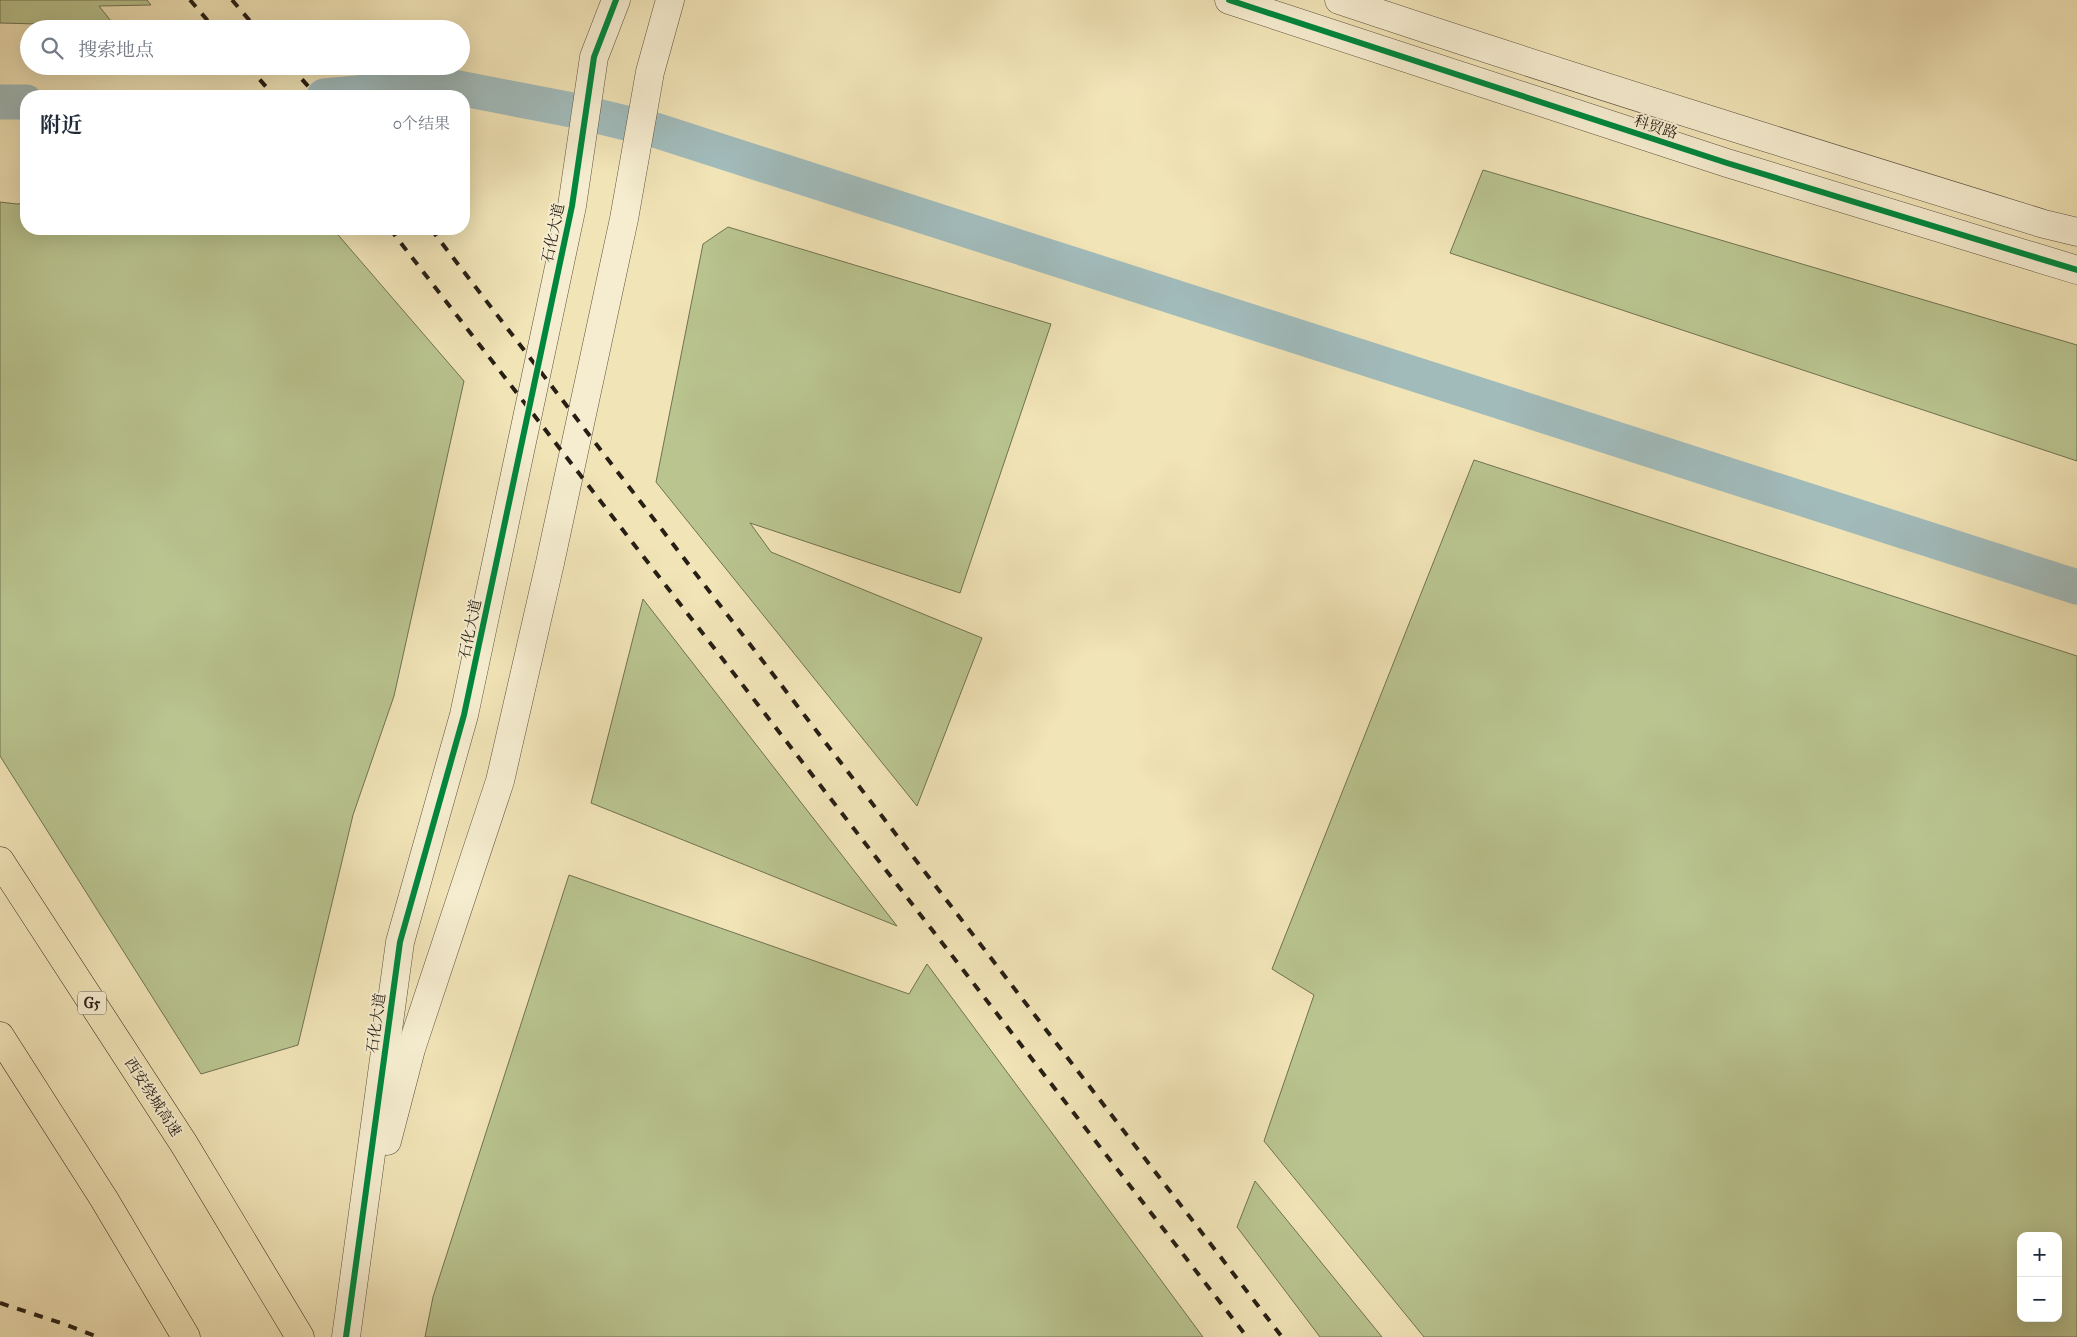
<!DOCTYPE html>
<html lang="zh">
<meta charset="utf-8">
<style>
:root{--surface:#fff;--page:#f6f6f7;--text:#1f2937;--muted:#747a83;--line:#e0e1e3}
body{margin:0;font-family:"IM FELL Great Primer","Noto Serif SC",serif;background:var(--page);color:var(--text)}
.controls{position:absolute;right:15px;bottom:15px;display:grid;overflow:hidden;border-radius:10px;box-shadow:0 5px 20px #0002}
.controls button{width:45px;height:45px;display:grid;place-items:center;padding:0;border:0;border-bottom:1px solid var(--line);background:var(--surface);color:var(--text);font:25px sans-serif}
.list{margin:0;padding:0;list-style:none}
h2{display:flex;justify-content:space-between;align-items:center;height:65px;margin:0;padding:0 20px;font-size:21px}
h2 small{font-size:16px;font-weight:400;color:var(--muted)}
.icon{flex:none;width:28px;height:28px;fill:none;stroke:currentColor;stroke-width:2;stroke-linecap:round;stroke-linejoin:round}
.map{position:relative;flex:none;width:2077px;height:1337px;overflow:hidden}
.search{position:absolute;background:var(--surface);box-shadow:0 5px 20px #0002;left:20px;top:20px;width:450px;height:55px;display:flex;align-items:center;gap:12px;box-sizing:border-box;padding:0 18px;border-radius:28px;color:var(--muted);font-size:19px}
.panel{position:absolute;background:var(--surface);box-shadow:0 5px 20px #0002;left:20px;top:90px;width:450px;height:145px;border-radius:20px}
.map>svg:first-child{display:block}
</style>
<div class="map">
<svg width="2077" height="1337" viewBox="0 0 2077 1337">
<rect width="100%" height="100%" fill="#f1e4b7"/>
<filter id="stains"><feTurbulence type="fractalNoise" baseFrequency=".004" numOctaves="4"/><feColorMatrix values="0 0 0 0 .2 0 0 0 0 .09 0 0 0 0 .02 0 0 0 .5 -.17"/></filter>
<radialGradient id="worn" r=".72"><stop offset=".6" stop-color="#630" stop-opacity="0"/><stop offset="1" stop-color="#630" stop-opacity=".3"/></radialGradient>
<!-- green -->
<g fill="#b9c48f" stroke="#707252" fill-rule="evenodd">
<polygon points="0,0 147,0 151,5 99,6 115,26 0,23"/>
<polygon points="1483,170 2077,345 2077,461 1450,253"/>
<polygon points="0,202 17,204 26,203 26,229 333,229 464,381 394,696 353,815 298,1045 201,1074 0,756"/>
<polygon points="728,227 1051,324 960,593 750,523 771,552 982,638 917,806 656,482 703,244"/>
<path d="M1474 460 2077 656V1337H1424L1264 1141 1314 995 1272 969ZM2021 1236H2058V1318H2021Z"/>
<polygon points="643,599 897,926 591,803"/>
<polygon points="569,875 909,994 927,964 1203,1337 425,1337 433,1297"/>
<polygon points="1255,1181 1382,1337 1320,1337 1237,1227"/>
</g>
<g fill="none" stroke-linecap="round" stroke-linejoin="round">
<!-- canal -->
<g stroke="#a1bbbb" stroke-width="35">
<polyline points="324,96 443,85 572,110 655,130 2077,587"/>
<polyline points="0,102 26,102"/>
</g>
<!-- tertiary casing -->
<g stroke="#5a503e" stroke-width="29">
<g id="tertiary">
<polyline points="1229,0 1727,163 2077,270"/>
<path d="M1339 0C1573 78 1808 151 2044 224L2077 232"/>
<polyline points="387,1141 411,1049 500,781 550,563 624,219 650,72 670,0"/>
<polyline points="346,1337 400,942 464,715 572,206 594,57 616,0"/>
</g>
</g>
<!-- motorway casing -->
<g stroke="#271f15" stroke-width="29">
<g id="motorway">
<polyline points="0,861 184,1144 300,1337"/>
<polyline points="0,1036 104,1199 186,1337"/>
</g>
</g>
<!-- tertiary -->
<use href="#tertiary" stroke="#f6edd0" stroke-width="28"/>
<!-- motorway -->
<use href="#motorway" stroke="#f1e4b7" stroke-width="28"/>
<!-- rail -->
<g stroke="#271f15" stroke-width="4" stroke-dasharray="9 9" stroke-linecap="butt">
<polyline points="190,0 215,29"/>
<polyline points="232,0 257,29"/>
<polyline points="248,66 274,96"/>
<polyline points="290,66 317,96"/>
<polyline points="390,229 1247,1337"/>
<polyline points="431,229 1282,1337"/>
<polyline points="0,1303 67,1325 98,1337"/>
</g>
<!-- cycleway casing -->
<g stroke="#f6edd0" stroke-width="9">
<g id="cycleway">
<polyline points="1229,0 1727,163 2077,270"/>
<polyline points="346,1337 400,942 464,715 572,206 594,57 616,0"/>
</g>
</g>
<!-- cycleway -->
<use href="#cycleway" stroke="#00873e" stroke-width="6"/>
</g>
<g text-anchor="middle" stroke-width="4" stroke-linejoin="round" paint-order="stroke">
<!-- shield labels -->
<rect fill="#f6edd0" stroke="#655d4d" stroke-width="1" x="78" y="991.5" width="28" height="23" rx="4"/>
<g font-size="14" font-weight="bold" fill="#271f15">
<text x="92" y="1008">G5</text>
</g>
<!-- street labels -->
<g font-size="15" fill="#271f15" stroke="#f6edd0">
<text transform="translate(1656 127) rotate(18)" y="5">科贸路</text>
<text transform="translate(553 233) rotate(-78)" y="5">石化大道</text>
<text transform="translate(470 629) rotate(-78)" y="5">石化大道</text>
<text transform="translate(376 1023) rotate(-82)" y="5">石化大道</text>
<text transform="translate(153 1097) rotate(57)" y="5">西安绕城高速</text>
</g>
</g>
<rect width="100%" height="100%" filter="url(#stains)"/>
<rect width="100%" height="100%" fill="url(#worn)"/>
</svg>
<div class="controls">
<button>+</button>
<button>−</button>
</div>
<div class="search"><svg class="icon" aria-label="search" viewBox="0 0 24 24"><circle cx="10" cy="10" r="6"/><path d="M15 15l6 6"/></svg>搜索地点</div>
<section class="panel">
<h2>附近<small>0个结果</small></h2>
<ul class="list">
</ul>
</section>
</div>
